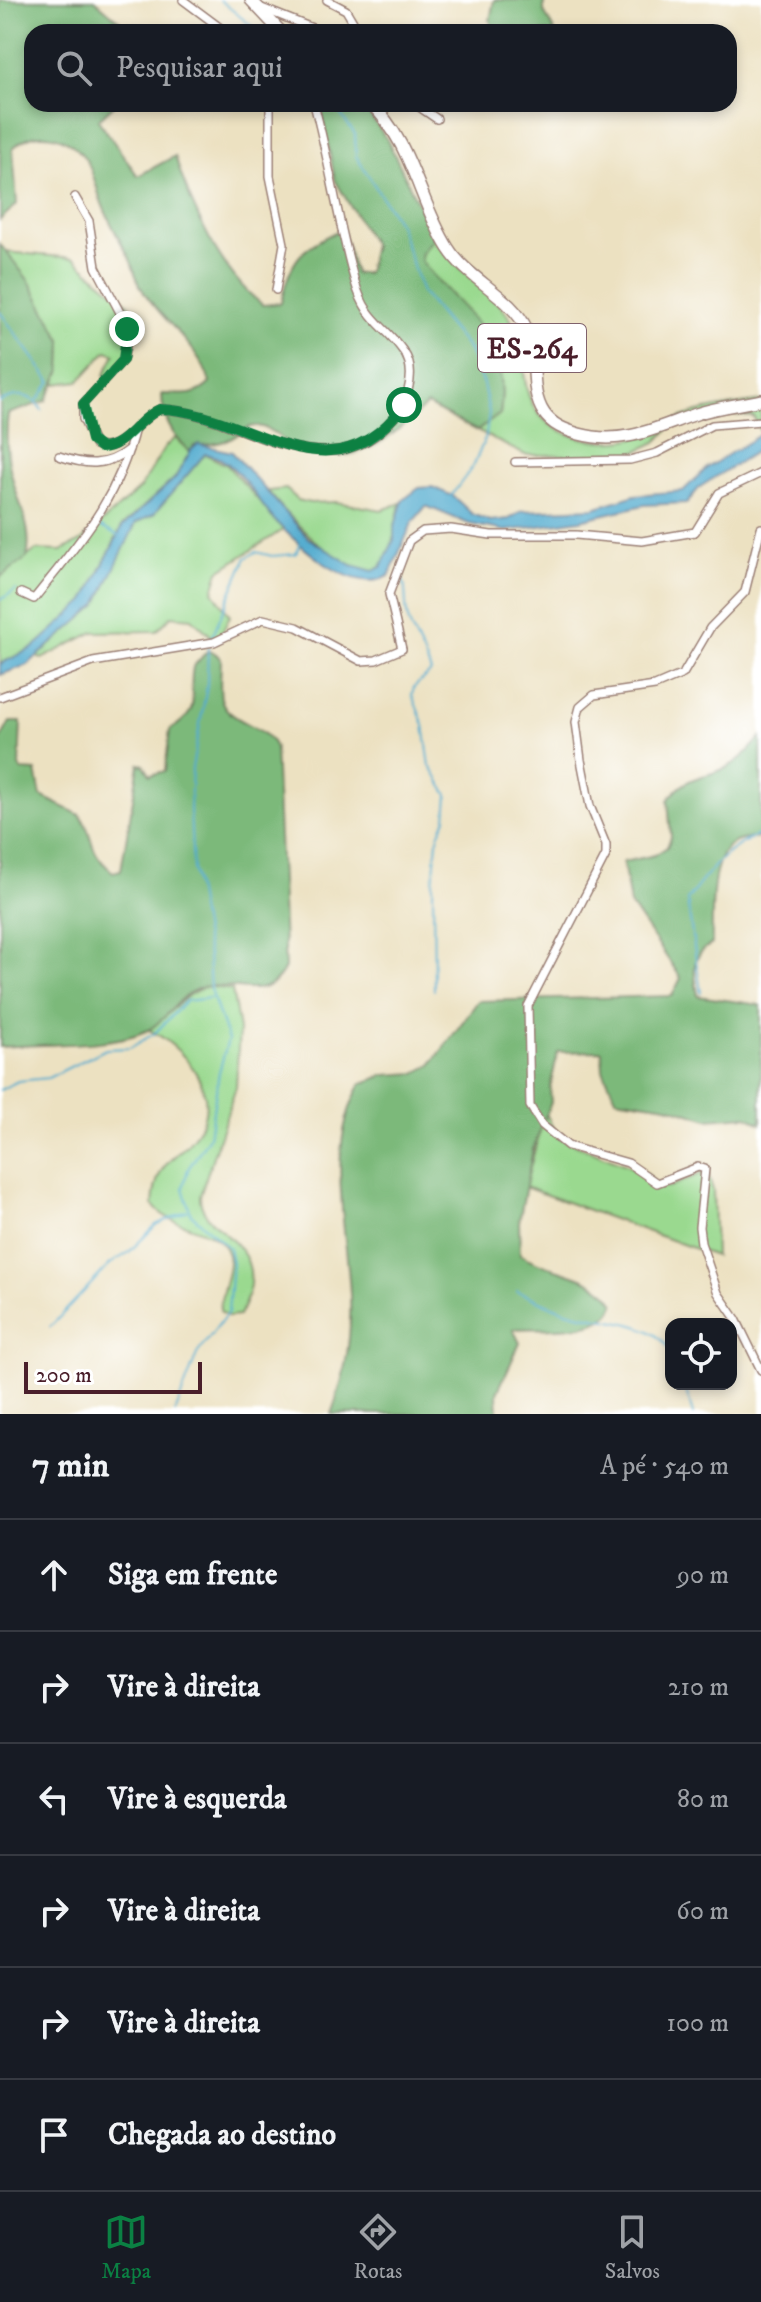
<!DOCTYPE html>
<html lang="pt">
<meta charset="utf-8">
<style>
:root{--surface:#171b24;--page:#242831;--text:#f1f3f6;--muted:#9ea1a6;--line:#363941;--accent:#0b8043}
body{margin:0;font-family:"IM FELL DW Pica",serif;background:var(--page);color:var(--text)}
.controls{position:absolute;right:24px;bottom:24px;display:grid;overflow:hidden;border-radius:16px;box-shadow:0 4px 12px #0003}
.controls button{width:72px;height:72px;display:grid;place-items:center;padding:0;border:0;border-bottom:2px solid var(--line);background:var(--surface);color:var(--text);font:40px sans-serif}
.scale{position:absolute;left:24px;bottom:20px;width:178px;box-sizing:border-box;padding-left:8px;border:4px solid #4a1f2b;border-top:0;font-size:22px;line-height:28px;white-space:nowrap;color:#4a1f2b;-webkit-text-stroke:6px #fff;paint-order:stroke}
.stop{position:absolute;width:24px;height:24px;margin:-18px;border:6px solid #0b8043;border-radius:50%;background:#fff}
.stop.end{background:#0b8043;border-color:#fff;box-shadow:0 2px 8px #0008}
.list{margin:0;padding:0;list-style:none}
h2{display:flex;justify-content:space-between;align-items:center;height:104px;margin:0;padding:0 32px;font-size:34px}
h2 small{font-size:26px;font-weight:400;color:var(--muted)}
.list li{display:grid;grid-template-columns:52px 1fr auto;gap:24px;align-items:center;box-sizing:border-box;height:112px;padding:0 32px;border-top:2px solid var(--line)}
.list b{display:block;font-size:30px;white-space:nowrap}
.list em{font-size:26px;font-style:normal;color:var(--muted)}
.icon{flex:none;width:44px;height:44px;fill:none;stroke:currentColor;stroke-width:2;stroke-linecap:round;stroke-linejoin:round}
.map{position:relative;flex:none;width:761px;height:1414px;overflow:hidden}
.search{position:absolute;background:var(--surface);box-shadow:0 4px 12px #0003;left:24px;right:24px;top:24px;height:88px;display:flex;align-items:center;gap:20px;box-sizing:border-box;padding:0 28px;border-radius:24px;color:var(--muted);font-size:30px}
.sheet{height:776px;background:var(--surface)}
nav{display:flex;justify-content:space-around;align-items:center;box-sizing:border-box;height:112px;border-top:2px solid var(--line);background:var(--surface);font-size:22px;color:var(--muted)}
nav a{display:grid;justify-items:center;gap:4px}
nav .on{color:var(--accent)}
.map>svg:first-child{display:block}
</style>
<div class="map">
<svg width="761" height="1414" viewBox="0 0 761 1414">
<rect width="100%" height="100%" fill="#fff"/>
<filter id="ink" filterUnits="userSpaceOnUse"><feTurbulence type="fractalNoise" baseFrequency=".0125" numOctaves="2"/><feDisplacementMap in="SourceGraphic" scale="16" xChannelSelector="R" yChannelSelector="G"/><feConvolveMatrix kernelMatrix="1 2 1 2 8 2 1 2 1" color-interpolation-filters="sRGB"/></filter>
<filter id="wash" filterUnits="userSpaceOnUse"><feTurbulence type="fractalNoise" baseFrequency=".006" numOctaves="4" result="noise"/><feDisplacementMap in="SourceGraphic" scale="32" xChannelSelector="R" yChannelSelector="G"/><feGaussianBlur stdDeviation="1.8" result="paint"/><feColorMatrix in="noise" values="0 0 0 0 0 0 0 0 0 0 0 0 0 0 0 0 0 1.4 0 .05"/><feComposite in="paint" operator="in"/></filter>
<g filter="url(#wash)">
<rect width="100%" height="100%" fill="#ece1c1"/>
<!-- green -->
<g fill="#9ad98f" stroke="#727c5d" stroke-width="2">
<path d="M434 237C455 272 495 290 512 322 527 348 519 379 533 405 551 439 604 447 638 437 656 432 671 420 688 415 712 407 737 405 761 401V434L754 417 723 414 699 421 678 420 656 442 629 455H525L477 431 500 414C512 336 463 314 422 262L421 255Z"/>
<path d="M5 252 75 258C124 310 167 302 111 379L104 376 115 354 107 351 79 381 55 384 61 370 62 341 29 281Z"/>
<polygon points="175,438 190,452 175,478 122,526 85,601 33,648 0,664 0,577 36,550 61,551 81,541 140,488 165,447"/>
<polygon points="205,454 227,465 284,529 219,571 213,591 230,616 217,642 192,618 171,616 157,631 94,632 42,659 36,657 97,605 136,522 153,514"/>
<path d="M286 489 298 500 310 503 336 502 382 510 401 503C393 523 397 550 381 567 355 593 281 508 268 491Z"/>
<path d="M206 986 232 990 239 1029 236 1087 200 1196C199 1236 280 1240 239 1316L229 1317 220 1311C219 1294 229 1279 229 1262 228 1224 170 1231 153 1205 156 1153 181 1162 200 1127 220 1089 181 1045 149 1030L190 994Z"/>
<polygon points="545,1111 557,1137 646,1173 658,1187 669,1187 707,1171 713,1190 715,1256 525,1187"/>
</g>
<!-- forest -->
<g fill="#7bb97a" stroke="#626c52" stroke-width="2">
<path d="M0 0H95L122 23 146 26V32H32V104H115L98 120 138 176 175 156C190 205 221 274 263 305L281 303C290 259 301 247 342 229L355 274 367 273 373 245 335 180 320 104H362L388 141 434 237 421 254 422 262C463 315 512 336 500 414L477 431 427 405C385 441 356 472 295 447 283 442 271 427 257 426 247 425 239 435 230 439 217 445 207 444 194 446L190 452C172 435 162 419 162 394 181 394 196 398 210 383 199 344 162 322 142 289 135 278 134 266 128 255 119 239 110 223 103 206 97 192 94 172 86 160 68 133 35 126 13 148L17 204 0 220Z"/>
<polygon points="494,0 544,0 544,12 555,32 494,32 490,20"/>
<path d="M0 244 29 281 62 341 61 370 46 401 8 414C5 437 7 461 14 484 21 510 33 530 27 558L0 577Z"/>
<path d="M207 651 215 653 221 659C221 671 219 686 221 698 227 724 266 723 275 748L285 968C267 1005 235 981 204 987 180 991 167 1022 146 1031 107 1048 43 1043 0 1047V740L10 722H21L19 766 22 770 36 771 41 796 80 815C96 836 85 850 113 872L121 870 139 764 144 765 150 775 165 771 170 730C207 706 186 701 193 667Z"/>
<path d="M761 737V837C752 838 738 839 730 845 709 862 712 918 712 944 689 956 694 973 698 996L761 1005V1124L747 1116 708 1119 667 1106 616 1098 603 1070 602 1051 558 1052 550 1088 551 1102 533 1149 519 1222 520 1254C548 1273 597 1272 615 1304 605 1335 539 1327 513 1329L520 1343 497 1393 498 1414H331C346 1375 352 1336 350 1295 347 1227 324 1147 361 1084L385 1075 416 1073 431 1065 478 1001 672 996 681 978 630 904 623 862 655 855 667 847 671 837 668 800C689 773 701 780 728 767 742 760 751 748 761 737Z"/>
</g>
<!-- water -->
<path fill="#52accf" stroke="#4e667d" stroke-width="2" d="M761 434V448L700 487 687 503 644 505 580 520 506 531 469 524 426 506 412 523 389 576C352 596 300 546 276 522 256 501 237 457 205 454L153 515 136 523 97 605 27 665 0 675V664L33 648 85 601 122 527 175 478 191 450 198 444 232 452 308 538 352 565 373 571 381 567 394 540V528L403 500 419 488 432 487 453 496 472 514 490 521 509 519 522 511 594 508 635 495 683 491 707 468Z"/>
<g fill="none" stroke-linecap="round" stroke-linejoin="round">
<!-- stream -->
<g stroke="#52accf" stroke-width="2">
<polyline points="220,0 259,32"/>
<polyline points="333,104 355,134 356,156 399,224 422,293 469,350 483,384 489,412 486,436 474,465 451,496"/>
<polyline points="0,312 51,382 36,402"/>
<path d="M0 402C17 392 31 393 42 410"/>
<polyline points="101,527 118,536"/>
<path d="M399 572C409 586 403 605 409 623 416 640 425 655 431 672L414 687 412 695 424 725 430 766 448 795 446 818 437 841 433 883 434 990"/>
<polyline points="0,600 16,590"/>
<polyline points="211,639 246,558 256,552 272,556 296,554 301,542"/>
<path d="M701 993 687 900C709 872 726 847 761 834"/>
<polyline points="0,1090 18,1081 48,1078 106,1049 130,1048 155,1033 186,1001 211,998"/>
<path d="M517 1291C535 1299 552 1307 570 1312 603 1322 653 1318 671 1352"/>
<polyline points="50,1327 110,1264 128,1253 156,1225 187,1211"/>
<polyline points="684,1384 693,1414"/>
<polyline points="175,1413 197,1354 228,1312 232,1264 229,1248 191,1214 183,1188 188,1169 209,1137 219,1072 228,1040 210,989 208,955 193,870 190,809 192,768 207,686 208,647"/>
</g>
</g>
</g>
<g filter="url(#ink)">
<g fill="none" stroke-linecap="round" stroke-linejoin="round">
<!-- street casing -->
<g stroke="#9b8076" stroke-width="10">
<g id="street">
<polyline points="183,0 226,32"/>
<polyline points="327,0 346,10 359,32"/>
<polyline points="259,7 322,32"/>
<polyline points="270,104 270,176 284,244 276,290"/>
<polyline points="415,104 437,119"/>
<path d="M75 197 89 221 96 267 126 324 128 337 123 360 83 404V419L95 445C120 456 138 418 160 409 220 411 269 453 330 451 354 450 373 440 389 423 406 407 419 372 403 351 383 323 366 321 355 282 338 224 330 163 314 104"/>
<path d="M59 456C85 465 106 468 129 449"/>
<polyline points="515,462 630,460 657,453 712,425 761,421"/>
<polyline points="761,528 745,592 710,628 683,674 655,686 594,695 580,707 576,722 581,760 590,806 606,845 606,855 528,1006 530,1106 542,1125 568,1146 628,1163 657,1183 698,1167 705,1169 699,1227 701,1243 718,1293 736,1319 761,1370"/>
<path d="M21 593 34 599C79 542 118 500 135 428"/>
<polyline points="0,697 93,662 214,642 263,619 297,627 361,661 376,660 402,649 389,594 409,541 423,531 451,529 491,535 576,535 642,541 695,532 719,493 761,473"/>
</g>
</g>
<!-- primary casing -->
<g stroke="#9b8076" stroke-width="14">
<g id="primary">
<polyline points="251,0 281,32"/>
<path d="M371 104C412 142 419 202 448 248 468 280 512 296 527 330 539 356 528 389 544 413 552 425 565 430 579 434 623 446 655 428 696 414 717 407 739 405 761 400"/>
</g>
</g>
<!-- street -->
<use href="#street" stroke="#fff" stroke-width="7"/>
<!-- primary -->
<use href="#primary" stroke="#fff" stroke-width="11"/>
</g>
</g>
<g fill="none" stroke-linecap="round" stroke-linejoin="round" filter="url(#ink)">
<!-- route -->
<path stroke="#0b8043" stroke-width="10" d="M127 329 123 360 83 404 91 440 101 448C125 448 138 418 160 409 250 411 329 506 404 405"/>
</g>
<g text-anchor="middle" stroke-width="7" stroke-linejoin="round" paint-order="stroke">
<!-- shield labels -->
<rect fill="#fff" stroke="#80626b" stroke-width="2" x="478" y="324" width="108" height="48" rx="6"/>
<g font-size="28" font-weight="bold" fill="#4a1f2b">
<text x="532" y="358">ES-264</text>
</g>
</g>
</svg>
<div class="controls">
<button><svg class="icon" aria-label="locate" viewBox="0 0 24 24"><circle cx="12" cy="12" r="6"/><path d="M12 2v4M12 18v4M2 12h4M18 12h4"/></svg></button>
</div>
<div class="scale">200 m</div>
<div class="stop" style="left:404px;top:405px"></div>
<div class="stop end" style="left:127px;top:329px"></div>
<div class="search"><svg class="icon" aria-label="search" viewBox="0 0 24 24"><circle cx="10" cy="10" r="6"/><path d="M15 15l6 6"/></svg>Pesquisar aqui</div>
</div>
<section class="sheet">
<h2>7 min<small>A pé · 540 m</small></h2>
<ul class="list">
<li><svg class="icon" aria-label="ahead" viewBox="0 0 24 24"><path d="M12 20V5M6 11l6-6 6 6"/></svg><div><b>Siga em frente</b></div><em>90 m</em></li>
<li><svg class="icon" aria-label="right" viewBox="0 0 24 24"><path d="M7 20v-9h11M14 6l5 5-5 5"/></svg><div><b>Vire à direita</b></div><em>210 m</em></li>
<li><svg class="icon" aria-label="left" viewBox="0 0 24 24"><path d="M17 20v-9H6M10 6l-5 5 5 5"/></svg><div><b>Vire à esquerda</b></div><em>80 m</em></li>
<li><svg class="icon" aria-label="right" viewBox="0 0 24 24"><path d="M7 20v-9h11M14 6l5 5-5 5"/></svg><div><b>Vire à direita</b></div><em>60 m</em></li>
<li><svg class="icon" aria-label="right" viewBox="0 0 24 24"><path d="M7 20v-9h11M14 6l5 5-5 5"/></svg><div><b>Vire à direita</b></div><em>100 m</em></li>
<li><svg class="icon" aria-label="arrive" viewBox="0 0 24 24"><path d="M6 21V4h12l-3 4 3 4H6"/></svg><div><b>Chegada ao destino</b></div></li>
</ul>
</section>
<nav>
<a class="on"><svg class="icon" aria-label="map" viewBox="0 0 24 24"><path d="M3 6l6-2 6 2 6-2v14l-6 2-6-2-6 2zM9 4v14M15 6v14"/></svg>Mapa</a>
<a><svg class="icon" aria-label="directions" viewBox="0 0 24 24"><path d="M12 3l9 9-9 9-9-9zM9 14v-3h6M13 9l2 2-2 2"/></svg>Rotas</a>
<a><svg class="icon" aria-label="saved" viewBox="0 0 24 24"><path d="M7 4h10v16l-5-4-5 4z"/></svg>Salvos</a>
</nav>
